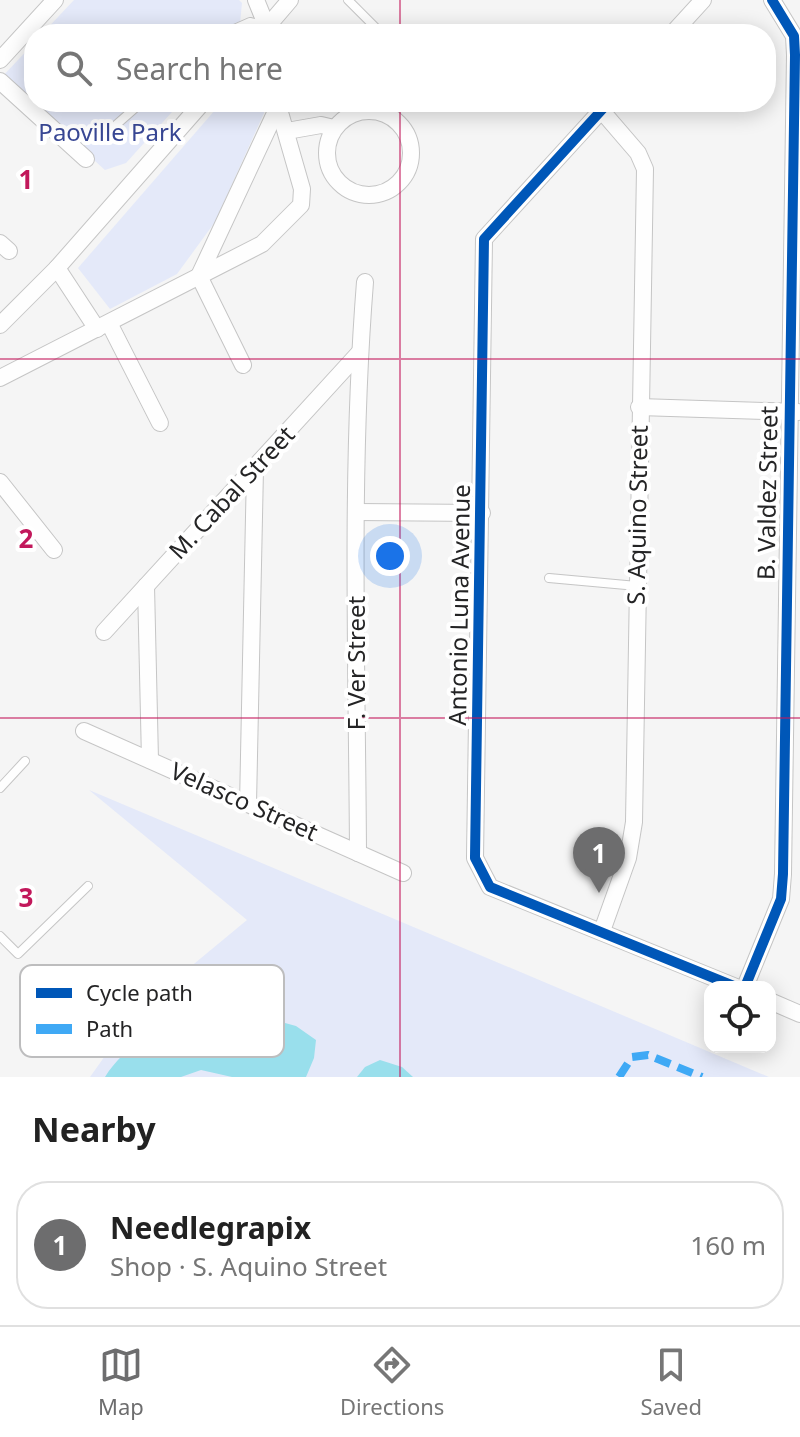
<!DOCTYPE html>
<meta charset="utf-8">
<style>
:root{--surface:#fff;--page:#f2f2f2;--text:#222;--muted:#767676;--line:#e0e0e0;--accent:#6d6d6e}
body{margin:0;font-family:"Noto Sans",sans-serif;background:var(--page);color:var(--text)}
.controls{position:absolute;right:24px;bottom:24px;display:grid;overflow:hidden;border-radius:16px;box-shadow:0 4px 20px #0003}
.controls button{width:72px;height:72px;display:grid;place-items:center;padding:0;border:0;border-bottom:2px solid var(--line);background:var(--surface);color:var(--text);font:40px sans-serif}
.you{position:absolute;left:390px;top:556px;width:28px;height:28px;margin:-20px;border:6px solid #fff;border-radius:50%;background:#1a73e8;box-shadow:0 0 0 12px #1a73e833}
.badge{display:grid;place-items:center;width:52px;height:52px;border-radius:50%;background:var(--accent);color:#fff;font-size:26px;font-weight:700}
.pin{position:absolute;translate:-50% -66px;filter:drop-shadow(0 2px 4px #0008)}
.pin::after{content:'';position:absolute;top:42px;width:28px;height:24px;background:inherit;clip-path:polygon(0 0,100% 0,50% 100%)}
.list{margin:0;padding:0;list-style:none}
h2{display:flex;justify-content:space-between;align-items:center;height:104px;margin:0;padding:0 32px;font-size:34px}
h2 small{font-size:26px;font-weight:400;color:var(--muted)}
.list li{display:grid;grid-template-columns:52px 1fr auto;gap:24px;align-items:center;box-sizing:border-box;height:128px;margin:0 16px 16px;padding:0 16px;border:2px solid var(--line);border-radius:32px}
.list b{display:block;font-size:30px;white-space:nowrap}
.list p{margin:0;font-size:26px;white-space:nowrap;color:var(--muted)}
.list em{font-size:26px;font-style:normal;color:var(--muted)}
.icon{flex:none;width:44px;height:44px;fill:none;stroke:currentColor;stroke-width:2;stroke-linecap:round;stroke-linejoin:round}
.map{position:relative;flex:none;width:800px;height:1077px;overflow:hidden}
.search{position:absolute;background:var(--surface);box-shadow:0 4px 20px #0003;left:24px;right:24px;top:24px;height:88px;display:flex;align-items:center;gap:20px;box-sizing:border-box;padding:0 28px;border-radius:32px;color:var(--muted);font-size:30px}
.sheet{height:248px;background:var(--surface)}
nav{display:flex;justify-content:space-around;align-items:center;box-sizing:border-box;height:112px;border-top:2px solid var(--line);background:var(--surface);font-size:22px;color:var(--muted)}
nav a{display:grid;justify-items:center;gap:4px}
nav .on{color:var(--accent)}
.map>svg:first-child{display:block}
</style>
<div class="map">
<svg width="800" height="1077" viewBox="0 0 800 1077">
<rect width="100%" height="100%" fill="#f5f5f5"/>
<!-- green -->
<g fill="#e4e9f9">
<polygon points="74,0 239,0 242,3 239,34 42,34"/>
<polygon points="34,43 34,102 181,102 126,163 105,170 2,77"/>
<polygon points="222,102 262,102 264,113 215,222 177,274 110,309 78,268"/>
<polygon points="89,790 769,1077 90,1077 137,1011 247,920"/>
</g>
<!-- water -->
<g fill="#99dfec">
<path d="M234 1009 296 1026 316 1040 314 1058 306 1077H232L201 1070 181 1077H105C131 1035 187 1013 234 1009Z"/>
<polygon points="380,1060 402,1067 413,1077 357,1077 365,1067"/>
</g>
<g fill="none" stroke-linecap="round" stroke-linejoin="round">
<!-- lane casing -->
<g stroke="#c5c5c5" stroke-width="10">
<g id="lane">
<polyline points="348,0 382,34"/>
<polyline points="223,34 250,22 268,26"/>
<polyline points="461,102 476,102"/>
<polyline points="100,139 142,102"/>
<polyline points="549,578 637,586"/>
<polyline points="0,788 25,761"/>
<polyline points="0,936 18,954 88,886"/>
</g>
</g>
<!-- street casing -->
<g stroke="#c5c5c5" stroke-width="18">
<g id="street">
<polyline points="256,0 269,32"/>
<polyline points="261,34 290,0"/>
<polyline points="672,34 703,0"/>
<polyline points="0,60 55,0"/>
<polyline points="0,81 86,159"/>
<polyline points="609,102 484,239 475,858 490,887 736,987"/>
<polyline points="601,110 638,153 645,169 634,822 628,858 602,931"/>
<circle cx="369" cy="153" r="42"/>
<polyline points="287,131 321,125 334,128"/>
<polyline points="0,243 9,251"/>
<polyline points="57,268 97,329"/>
<polyline points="109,323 160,423"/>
<polyline points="0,325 57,268 203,102"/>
<polyline points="243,365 199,276 278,107"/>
<polyline points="0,378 262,244 301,205 302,189 277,102"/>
<polyline points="639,407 798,412"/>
<polyline points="0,482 54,550"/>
<polyline points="356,512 482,513"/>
<polyline points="146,586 150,760"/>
<polyline points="104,632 359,353"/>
<polyline points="84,731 403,873"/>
<polyline points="248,804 255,469"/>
<path d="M358 853C357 663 350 471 365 282"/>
<polyline points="745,987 781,899 783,874 795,55 794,36 772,0"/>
<polyline points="770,1001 800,1014"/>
</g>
</g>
<!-- lane -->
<use href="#lane" stroke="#fefefe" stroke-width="8"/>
<!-- street -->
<use href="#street" stroke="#fefefe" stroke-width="16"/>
<!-- quiet -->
<polyline stroke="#3fa9f5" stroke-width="8" stroke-dasharray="16 8" stroke-linecap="butt" points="619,1077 632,1057 648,1055 702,1077"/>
<!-- cycleway casing -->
<g stroke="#fff" stroke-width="15">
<g id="cycleway">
<polyline points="609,102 484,239 475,858 490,887 736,987"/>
<polyline points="745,987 781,899 783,874 795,55 794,36 772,0"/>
</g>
</g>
<!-- cycleway -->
<use href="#cycleway" stroke="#0057b8" stroke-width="10"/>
</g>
<!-- grid -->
<path fill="none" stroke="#c2185b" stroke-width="2" stroke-opacity="0.55" d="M400 0V34M400 102V1077M0 359H800M0 718H800"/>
<g text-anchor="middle" stroke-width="8" stroke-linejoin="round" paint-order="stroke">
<!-- park labels -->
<g font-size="24" fill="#384794" stroke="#fff">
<text x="110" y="141">Paoville Park</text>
</g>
<!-- street labels -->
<g font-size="24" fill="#242425" stroke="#fff">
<text transform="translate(232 493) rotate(-47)" y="8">M. Cabal Street</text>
<text transform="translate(768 493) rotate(-89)" y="8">B. Valdez Street</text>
<text transform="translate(638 515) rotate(-89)" y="8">S. Aquino Street</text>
<text transform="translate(460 605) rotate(-89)" y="8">Antonio Luna Avenue</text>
<text transform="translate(357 663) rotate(-90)" y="8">F. Ver Street</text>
<text transform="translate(244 802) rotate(24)" y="8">Velasco Street</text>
</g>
</g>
<!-- legend -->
<rect x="20" y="965" width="264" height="92" rx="12" fill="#fff" stroke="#bdbdbe" stroke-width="2"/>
<rect x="36" y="988" width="36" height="10" fill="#0057b8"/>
<rect x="36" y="1024" width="36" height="10" fill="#3fa9f5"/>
<g font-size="22" fill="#242425">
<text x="86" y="1001">Cycle path</text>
<text x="86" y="1037">Path</text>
</g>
<g font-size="26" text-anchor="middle" font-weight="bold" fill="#c2185b" stroke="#fff" stroke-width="8" stroke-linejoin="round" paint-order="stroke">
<text x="26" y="189">1</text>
<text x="26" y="548">2</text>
<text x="26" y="907">3</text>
</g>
</svg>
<div class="controls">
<button><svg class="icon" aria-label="locate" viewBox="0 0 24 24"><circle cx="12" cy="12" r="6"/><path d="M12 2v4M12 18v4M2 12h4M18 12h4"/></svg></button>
</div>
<div class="you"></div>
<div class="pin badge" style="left:599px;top:893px">1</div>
<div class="search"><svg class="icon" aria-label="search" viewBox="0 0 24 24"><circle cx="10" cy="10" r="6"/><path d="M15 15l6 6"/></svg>Search here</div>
</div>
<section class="sheet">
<h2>Nearby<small></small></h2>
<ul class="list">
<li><span class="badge">1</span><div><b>Needlegrapix</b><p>Shop · S. Aquino Street</p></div><em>160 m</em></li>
</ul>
</section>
<nav>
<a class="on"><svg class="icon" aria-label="map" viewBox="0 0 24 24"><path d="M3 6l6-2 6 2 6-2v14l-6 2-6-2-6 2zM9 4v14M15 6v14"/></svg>Map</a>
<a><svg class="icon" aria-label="directions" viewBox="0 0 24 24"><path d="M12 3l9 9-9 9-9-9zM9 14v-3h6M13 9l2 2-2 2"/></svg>Directions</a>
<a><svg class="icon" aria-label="saved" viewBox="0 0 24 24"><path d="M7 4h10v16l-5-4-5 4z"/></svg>Saved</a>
</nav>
